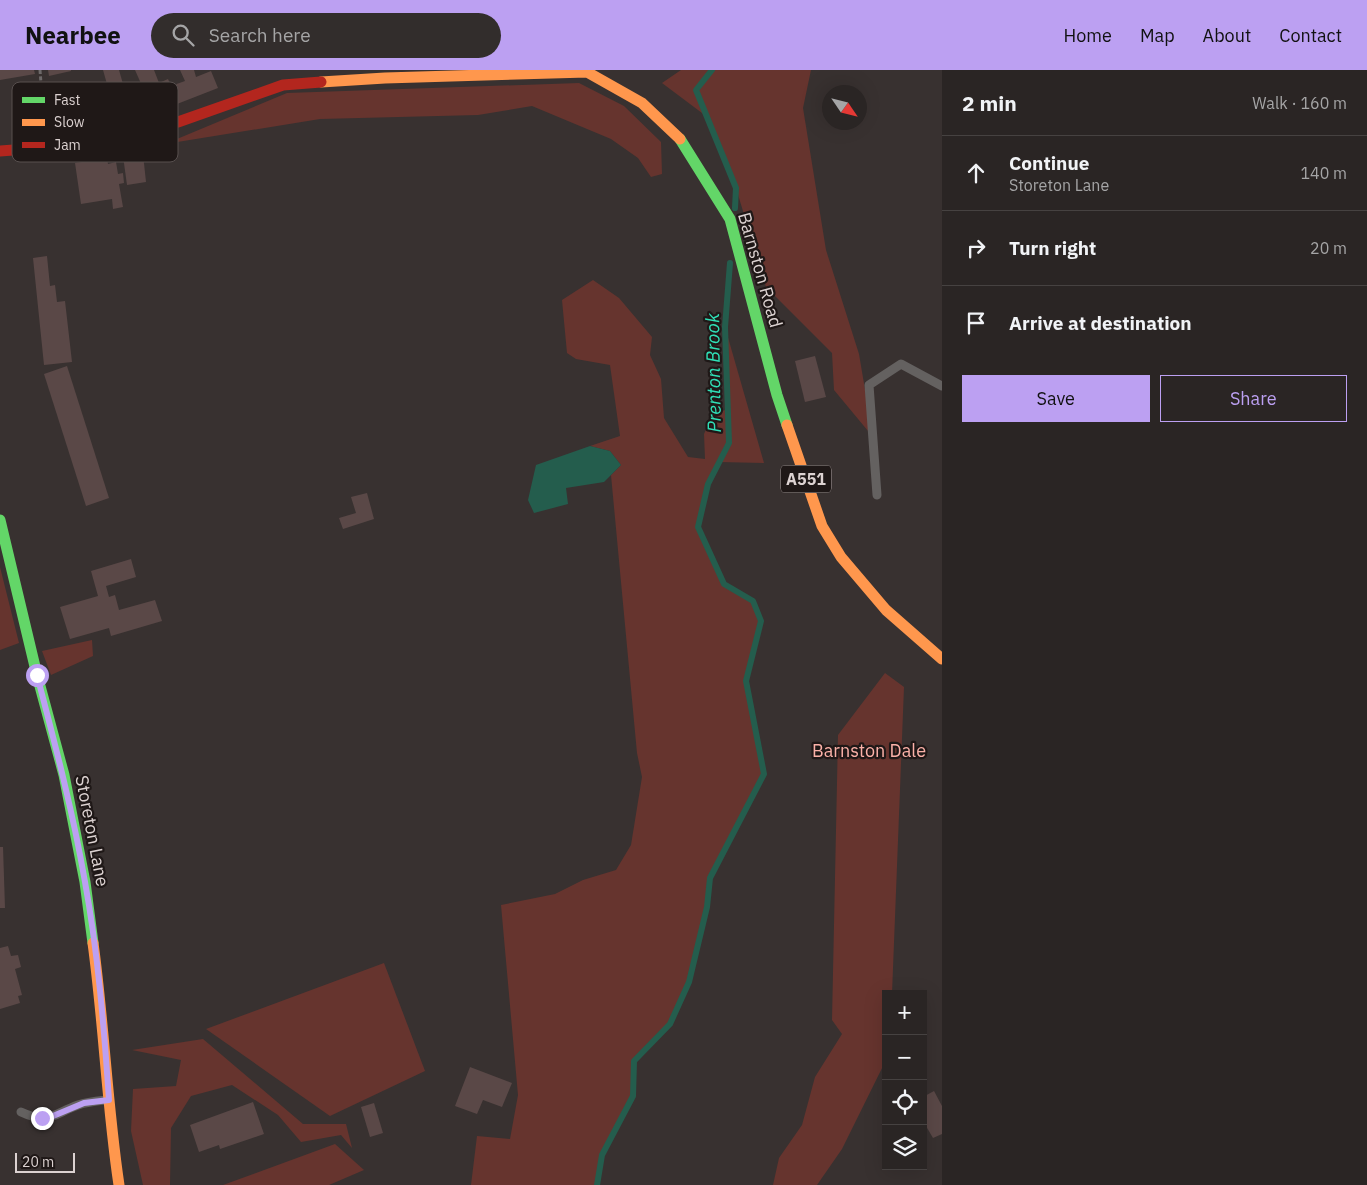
<!DOCTYPE html>
<meta charset="utf-8">
<style>
:root{--surface:#2a2524;--page:#322d2c;--text:#f1f3f6;--muted:#a5a5a6;--line:#464241;--accent:#bca0f2}
body{margin:0;font-family:"IBM Plex Sans",sans-serif;background:var(--page);color:var(--text)}
.controls{position:absolute;right:15px;bottom:15px;display:grid;overflow:hidden;border-radius:0px;box-shadow:0 5px 20px #0002}
.controls button{width:45px;height:45px;display:grid;place-items:center;padding:0;border:0;border-bottom:1px solid var(--line);background:var(--surface);color:var(--text);font:25px sans-serif}
.compass{position:absolute;left:822px;top:15px;width:45px;height:45px;border-radius:50%;background:var(--surface);box-shadow:0 5px 20px #0002;rotate:125deg}
.scale{position:absolute;left:15px;bottom:12px;width:60px;box-sizing:border-box;padding-left:5px;border:2px solid #dcd2d1;border-top:0;font-size:14px;line-height:18px;white-space:nowrap;color:#dcd2d1;-webkit-text-stroke:4px #1f1817;paint-order:stroke}
.stop{position:absolute;width:15px;height:15px;margin:-11px;border:4px solid #bca0f2;border-radius:50%;background:#fff}
.stop.end{background:#bca0f2;border-color:#fff;box-shadow:0 1px 5px #0008}
.list{margin:0;padding:0;list-style:none}
h2{display:flex;justify-content:space-between;align-items:center;height:65px;margin:0;padding:0 20px;font-size:21px}
h2 small{font-size:16px;font-weight:400;color:var(--muted)}
.list li{display:grid;grid-template-columns:32px 1fr auto;gap:15px;align-items:center;box-sizing:border-box;height:75px;padding:0 20px;border-top:1px solid var(--line)}
.list b{display:block;font-size:19px;white-space:nowrap}
.list p{margin:0;font-size:16px;white-space:nowrap;color:var(--muted)}
.list em{font-size:16px;font-style:normal;color:var(--muted)}
.actions{display:flex;gap:10px;padding:15px 20px}
.actions a{flex:1;padding:11px 0;border:1px solid var(--accent);border-radius:0px;text-align:center;font-size:18px;color:var(--accent)}
.actions .main{background:var(--accent);color:#111}
.icon{flex:none;width:28px;height:28px;fill:none;stroke:currentColor;stroke-width:2;stroke-linecap:round;stroke-linejoin:round}
.map{position:relative;flex:none;width:942px;height:1115px;overflow:hidden}
header{display:flex;align-items:center;gap:30px;box-sizing:border-box;height:70px;padding:0 25px;background:var(--accent);color:#111}
header strong{font-size:24px}
nav{display:flex;gap:28px;margin-inline-start:auto;font-size:18px}
.search{width:350px;height:45px;background:var(--page);display:flex;align-items:center;gap:12px;box-sizing:border-box;padding:0 18px;border-radius:28px;color:var(--muted);font-size:19px}
main{display:flex}
aside{flex:1;background:var(--surface)}
.map>svg:first-child{display:block}
</style>
<header>
<strong>Nearbee</strong>
<div class="search"><svg class="icon" aria-label="search" viewBox="0 0 24 24"><circle cx="10" cy="10" r="6"/><path d="M15 15l6 6"/></svg>Search here</div>
<nav><a>Home</a><a>Map</a><a>About</a><a>Contact</a></nav>
</header>
<main>
<div class="map">
<svg width="942" height="1115" viewBox="0 0 942 1115">
<rect width="100%" height="100%" fill="#383130"/>
<!-- green -->
<g fill="#66342e">
<polygon points="681,0 811,0 803,38 826,180 859,284 873,367 834,320 832,283 766,217 736,118 706,46 662,13"/>
<polygon points="579,13 624,36 661,72 662,104 651,107 638,88 611,69 532,36 478,45 320,49 165,74 287,23"/>
<polygon points="593,210 619,228 652,267 650,285 661,309 664,348 688,387 705,389 704,364 713,344 728,339 725,257 764,393 719,392 708,414 698,457 724,514 753,531 761,551 746,611 764,704 710,808 707,837 689,912 670,954 634,992 633,1026 602,1085 597,1115 471,1115 477,1066 510,1069 518,1025 501,835 555,824 583,810 616,800 631,775 642,707 637,683 611,405 621,395 610,381 590,376 620,366 610,295 576,289 567,283 562,230"/>
<polygon points="0,497 19,573 0,580"/>
<polygon points="92,570 93,586 51,605 42,581"/>
<polygon points="885,603 904,617 892,924 886,924 886,990 842,1079 817,1115 773,1115 779,1088 802,1055 815,1007 842,964 832,950 838,665"/>
<polygon points="384,893 425,1001 330,1046 206,959"/>
<polygon points="203,969 303,1054 346,1054 352,1078 341,1065 301,1072 278,1045 232,1015 191,1026 171,1058 170,1115 143,1115 131,1061 133,1019 176,1016 181,990 132,980"/>
<polygon points="335,1074 364,1100 329,1115 223,1115"/>
</g>
<!-- water -->
<polygon fill="#245d4d" points="590,376 610,381 621,395 604,412 566,418 568,434 534,443 528,430 536,395"/>
<g fill="none" stroke-linecap="round" stroke-linejoin="round">
<!-- stream -->
<g stroke="#245d4d" stroke-width="6">
<polyline points="712,0 696,20 736,118 735,138"/>
<polyline points="597,1115 602,1085 633,1026 634,991 670,954 689,912 707,837 710,808 764,704 746,611 761,551 753,531 724,514 698,457 708,414 729,373 725,257 730,193"/>
</g>
</g>
<!-- building -->
<g fill="#5a4847">
<polygon points="0,0 34,0 35,4 0,10"/>
<polygon points="48,0 71,0 71,1 49,6"/>
<polygon points="103,0 119,0 127,28 112,32"/>
<polygon points="135,0 154,0 159,13 168,9 171,16 185,11 180,0 194,0 196,7 211,1 218,18 154,43"/>
<polygon points="143,84 146,112 127,115 123,86"/>
<polygon points="107,88 108,94 116,92 118,104 123,103 124,113 119,114 123,137 113,139 112,129 81,134 75,93"/>
<polygon points="47,186 50,216 55,215 57,232 65,231 72,292 44,295 33,188"/>
<polygon points="815,286 826,327 805,332 795,291"/>
<polygon points="67,296 109,428 86,436 44,304"/>
<polygon points="367,423 374,449 343,459 339,448 356,443 351,427"/>
<polygon points="131,489 136,507 106,516 109,527 115,525 119,540 155,530 162,551 111,566 109,558 70,569 60,537 98,526 91,501"/>
<polygon points="0,777 3,777 5,838 0,838"/>
<polygon points="8,876 11,886 18,885 21,897 15,899 22,925 18,926 20,933 0,939 0,878"/>
<polygon points="470,997 512,1013 502,1037 483,1030 477,1044 455,1036"/>
<polygon points="934,1021 942,1036 942,1064 933,1068 923,1051 923,1027"/>
<polygon points="253,1032 264,1064 220,1079 219,1075 199,1082 190,1055"/>
<polygon points="374,1033 383,1063 370,1067 361,1037"/>
</g>
<g fill="none" stroke-linecap="round" stroke-linejoin="round">
<!-- path -->
<polyline stroke="#6d6969" stroke-width="3" stroke-dasharray="4 2.5" stroke-linecap="butt" points="40,0 44,54"/>
<!-- lane -->
<g stroke="#646160" stroke-width="9">
<polyline points="877,425 869,315 901,294 942,316"/>
<path d="M21 1042C49 1055 53 1044 78 1035 87 1032 97 1031 106 1030"/>
</g>
<!-- fast -->
<g stroke="#63d668" stroke-width="11">
<polyline points="680,69 730,149 777,325 787,355"/>
<polyline points="0,450 37,605 64,705 85,812 93,873"/>
</g>
<!-- slow -->
<g stroke="#ff974d" stroke-width="11">
<polyline points="321,12 385,8 587,2 642,33 680,69"/>
<polyline points="787,355 822,456 841,487 886,540 942,589"/>
<path d="M93 873C104 954 107 1035 119 1115"/>
</g>
<!-- jam -->
<polyline stroke="#b3261e" stroke-width="11" points="0,81 106,73 178,52 283,15 321,12"/>
</g>
<g fill="none" stroke-linecap="round" stroke-linejoin="round">
<!-- route -->
<path stroke="#bca0f2" stroke-width="6" d="M37 605C55 674 73 742 85 812 98 883 104 957 109 1030L84 1033 53 1046 42 1048"/>
</g>
<g text-anchor="middle" stroke-width="4.5" stroke-linejoin="round" paint-order="stroke">
<!-- shield labels -->
<rect fill="#1f1817" stroke="#a39a99" stroke-width="1" x="781" y="395.5" width="50" height="27" rx="4"/>
<g font-size="16" font-weight="bold" fill="#dcd2d1">
<text x="806" y="415">A551</text>
</g>
<!-- street labels -->
<g font-size="18" fill="#dcd2d1" stroke="#1f1817">
<text transform="translate(760 200) rotate(74)" y="6">Barnston Road</text>
<text transform="translate(92 761) rotate(79)" y="6">Storeton Lane</text>
</g>
<!-- park labels -->
<g font-size="18" fill="#fbb1a8" stroke="#1f1817">
<text x="869" y="687">Barnston Dale</text>
</g>
<!-- water labels -->
<g font-size="19" font-style="italic" fill="#30e0b7" stroke="#1f1817">
<text transform="translate(713 303) rotate(-91)" y="7">Prenton Brook</text>
</g>
</g>
<!-- legend -->
<rect x="12" y="12" width="166" height="80" rx="8" fill="#1f1817" stroke="#58504f" stroke-width="1"/>
<rect x="22" y="27" width="23" height="6" fill="#63d668"/>
<rect x="22" y="49" width="23" height="7" fill="#ff974d"/>
<rect x="22" y="72" width="23" height="6" fill="#b3261e"/>
<g font-size="14" fill="#dcd2d1">
<text x="54" y="35">Fast</text>
<text x="54" y="57">Slow</text>
<text x="54" y="80">Jam</text>
</g>
</svg>
<div class="controls">
<button>+</button>
<button>−</button>
<button><svg class="icon" aria-label="locate" viewBox="0 0 24 24"><circle cx="12" cy="12" r="6"/><path d="M12 2v4M12 18v4M2 12h4M18 12h4"/></svg></button>
<button><svg class="icon" aria-label="layers" viewBox="0 0 24 24"><path d="M12 4l9 5-9 5-9-5zM3 14l9 5 9-5"/></svg></button>
</div>
<svg class="compass" viewBox="-18 -18 36 36"><path d="M0-13l5 13h-10z" fill="#e53935"/><path d="M0 13l5-13h-10z" fill="#a5a5a6"/></svg>
<div class="scale">20 m</div>
<div class="stop" style="left:37px;top:605px"></div>
<div class="stop end" style="left:42px;top:1048px"></div>
</div>
<aside>
<h2>2 min<small>Walk · 160 m</small></h2>
<ul class="list">
<li><svg class="icon" aria-label="ahead" viewBox="0 0 24 24"><path d="M12 20V5M6 11l6-6 6 6"/></svg><div><b>Continue</b><p>Storeton Lane</p></div><em>140 m</em></li>
<li><svg class="icon" aria-label="right" viewBox="0 0 24 24"><path d="M7 20v-9h11M14 6l5 5-5 5"/></svg><div><b>Turn right</b></div><em>20 m</em></li>
<li><svg class="icon" aria-label="arrive" viewBox="0 0 24 24"><path d="M6 21V4h12l-3 4 3 4H6"/></svg><div><b>Arrive at destination</b></div></li>
</ul>
<div class="actions"><a class="main">Save</a><a>Share</a></div>
</aside>
</main>
